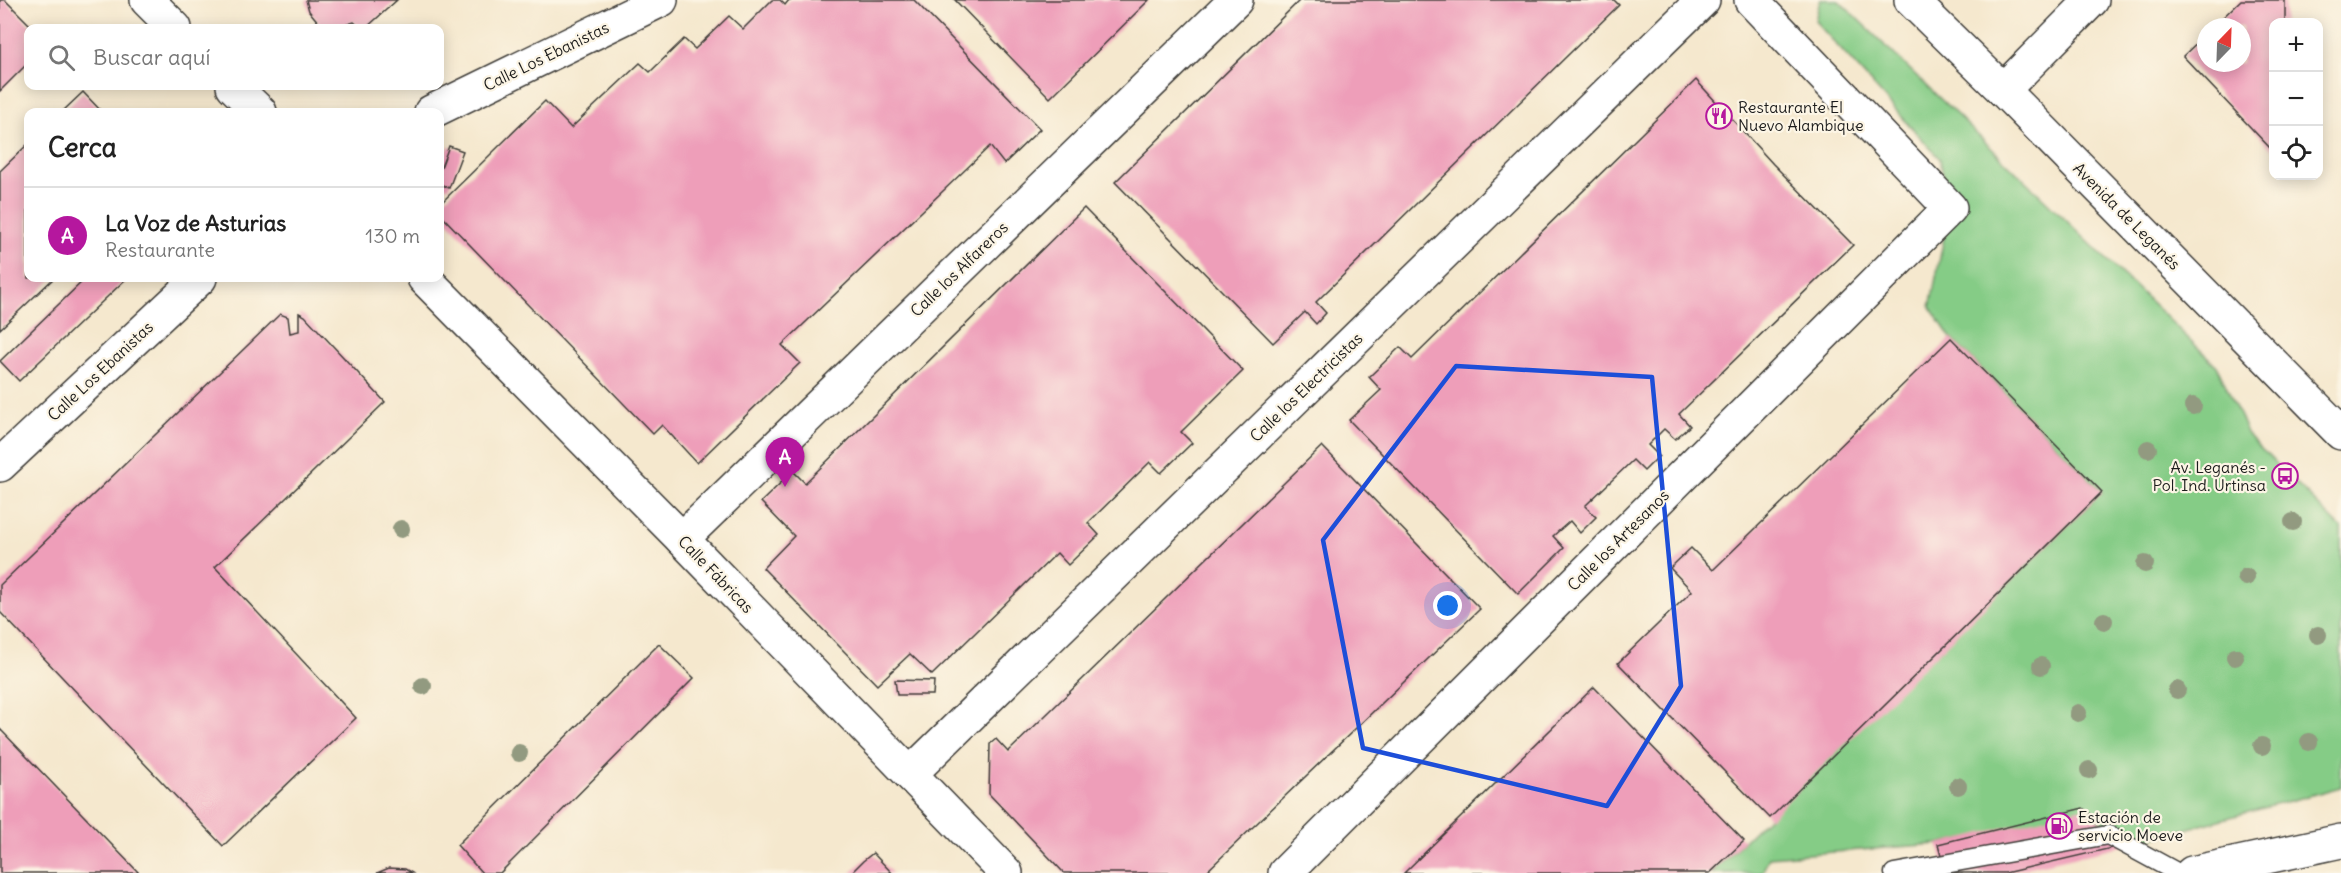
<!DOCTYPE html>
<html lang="es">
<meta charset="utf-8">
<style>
:root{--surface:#fff;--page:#f6f6f6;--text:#222;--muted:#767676;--line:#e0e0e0;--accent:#b5179e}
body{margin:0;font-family:Delius,sans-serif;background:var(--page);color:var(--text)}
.controls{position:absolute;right:18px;top:18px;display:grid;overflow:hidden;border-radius:12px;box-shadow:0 3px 15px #0003}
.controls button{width:54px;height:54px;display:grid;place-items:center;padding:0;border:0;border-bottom:2px solid var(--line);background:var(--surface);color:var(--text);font:30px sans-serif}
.compass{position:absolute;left:2197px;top:18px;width:54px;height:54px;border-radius:50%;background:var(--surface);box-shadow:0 3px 15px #0003;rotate:23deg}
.you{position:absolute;left:1448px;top:606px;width:21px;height:21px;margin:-15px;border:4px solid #fff;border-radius:50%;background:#1a73e8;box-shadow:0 0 0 9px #1a73e833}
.badge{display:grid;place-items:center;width:39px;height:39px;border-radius:50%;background:var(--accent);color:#fff;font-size:20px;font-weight:700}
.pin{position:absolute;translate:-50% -50px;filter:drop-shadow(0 2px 3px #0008)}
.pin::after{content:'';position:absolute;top:32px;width:21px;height:18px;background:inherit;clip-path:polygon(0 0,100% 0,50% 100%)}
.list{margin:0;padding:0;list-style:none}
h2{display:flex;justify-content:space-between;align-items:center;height:78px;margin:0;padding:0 24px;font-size:26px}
h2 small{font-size:20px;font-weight:400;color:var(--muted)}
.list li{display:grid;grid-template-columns:39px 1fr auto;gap:18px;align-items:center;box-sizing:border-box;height:96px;padding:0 24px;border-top:2px solid var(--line)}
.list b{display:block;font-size:22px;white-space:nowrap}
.list p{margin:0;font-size:20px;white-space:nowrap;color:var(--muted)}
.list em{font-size:20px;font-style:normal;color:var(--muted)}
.icon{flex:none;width:33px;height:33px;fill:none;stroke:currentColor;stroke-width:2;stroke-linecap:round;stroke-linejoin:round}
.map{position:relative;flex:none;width:2341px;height:873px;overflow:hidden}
.search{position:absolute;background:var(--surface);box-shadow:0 3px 15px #0003;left:24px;top:24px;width:420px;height:66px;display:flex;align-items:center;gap:15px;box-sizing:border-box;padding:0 21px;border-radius:12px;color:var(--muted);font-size:22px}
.panel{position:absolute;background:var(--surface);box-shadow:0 3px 15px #0003;left:24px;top:108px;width:420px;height:174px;border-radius:12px}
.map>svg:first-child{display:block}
</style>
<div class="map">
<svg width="2341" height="873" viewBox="0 0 2341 873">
<rect width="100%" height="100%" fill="#fcf5e5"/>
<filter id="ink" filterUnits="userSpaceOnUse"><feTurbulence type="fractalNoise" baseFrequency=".0167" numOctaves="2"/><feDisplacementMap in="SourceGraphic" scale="12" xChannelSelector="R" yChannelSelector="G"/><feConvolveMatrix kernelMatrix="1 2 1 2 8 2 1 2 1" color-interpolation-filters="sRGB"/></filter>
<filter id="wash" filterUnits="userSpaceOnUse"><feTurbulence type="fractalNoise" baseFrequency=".008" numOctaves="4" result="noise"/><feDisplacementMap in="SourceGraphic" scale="24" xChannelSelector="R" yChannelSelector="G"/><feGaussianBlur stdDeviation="1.35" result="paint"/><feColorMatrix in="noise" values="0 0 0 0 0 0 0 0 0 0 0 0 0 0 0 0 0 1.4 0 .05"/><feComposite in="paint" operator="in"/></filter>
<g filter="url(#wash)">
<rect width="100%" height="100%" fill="#f5e8ce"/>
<!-- green -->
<polygon fill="#85cc86" stroke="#507451" stroke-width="1.5" points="1820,0 1838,0 2217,366 2249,437 2341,528 2341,787 2139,842 2087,812 1938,844 1769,857 1762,873 1711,873 2102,492 1951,338 1930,307 1950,208 1940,159 1815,21"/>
<g id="blocks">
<!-- building -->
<g fill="#ee9eb9">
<polygon points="0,0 5,0 33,28 28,28 28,63 0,91"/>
<polygon points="306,0 397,0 366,28 361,28 354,22 336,28 319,23 309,11"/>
<polygon points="772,0 780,0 785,5 789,0 914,0 1040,129 1004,164 990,146 782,345 800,363 697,463 662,425 653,434 440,214 440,204 545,101 571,128 640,63 650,72 684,39 695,49 729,16 743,29"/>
<polygon points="955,0 1149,0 1050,98"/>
<polygon points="1300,0 1614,0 1619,5 1316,302 1326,313 1316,324 1305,312 1273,343 1115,182"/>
<polygon points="2241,0 2285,0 2285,22 2274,22 2274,147 2271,149 2183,56 2206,34 2206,63 2242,63 2242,27 2213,27"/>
<polygon points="1696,80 1773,164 1853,245 1679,414 1690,426 1675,439 1664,429 1648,445 1659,456 1644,471 1633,460 1585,506 1596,517 1580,533 1570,521 1553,536 1564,548 1518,594 1349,420 1381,390 1369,377 1400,347 1412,359"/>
<polygon points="83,92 102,112 62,112"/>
<polygon points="28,144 28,278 54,278 0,329 0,171"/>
<polygon points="449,146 463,151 449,188 440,184 440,170"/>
<polygon points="1084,208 1243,371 1181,432 1192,443 1161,473 1150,462 1088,523 1099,535 1068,565 1057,553 932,675 910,654 877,685 763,568 794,536 761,502 793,471 805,483"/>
<polygon points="86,278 127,278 19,381 0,361"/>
<polygon points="299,313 305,316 385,402 215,567 356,718 223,846 0,612 0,585 280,314 288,317 290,333 299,331"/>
<polygon points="1951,338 2102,492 1770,818 1618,663 1692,591 1670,568 1691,548 1713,570"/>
<polygon points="1322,446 1480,609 1205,873 1064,873 989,794 990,744 996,739 1008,752"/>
<polygon points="659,644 694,678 500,873 482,873 457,845"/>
<polygon points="895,680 934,681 933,695 897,695"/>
<polygon points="1594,687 1744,841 1710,873 1404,873"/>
<polygon points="0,729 139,873 0,873"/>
<polygon points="2083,808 2129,844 2005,873 1946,873 1938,844"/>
<polygon points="873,853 892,873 851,873 863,861"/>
<polygon points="389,868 405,869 412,873 377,873"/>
</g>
</g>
</g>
<g filter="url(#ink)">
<use href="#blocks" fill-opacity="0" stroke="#3d3b37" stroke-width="1.5"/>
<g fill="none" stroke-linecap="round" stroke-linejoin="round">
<!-- service casing -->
<g stroke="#3d3b37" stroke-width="21">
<polyline id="service" points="1894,873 2108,835 2178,873"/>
</g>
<!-- minor casing -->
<g stroke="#3d3b37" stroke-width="36">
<g id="minor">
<polyline points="147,0 175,28"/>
<polyline points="233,86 260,112"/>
<polyline points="2003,90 2092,0"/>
<polyline points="431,112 661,0"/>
<polyline points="424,278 682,539 1006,873"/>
<polyline points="0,465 200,278"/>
<polyline points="682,539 1236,0"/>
<polyline points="910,774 1703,0"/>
<polyline points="1285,873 1950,208 1751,0"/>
</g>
</g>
<!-- tertiary casing -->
<g stroke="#3d3b37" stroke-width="36">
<g id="tertiary">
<polyline points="1911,0 2003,90 2341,433"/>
<polyline points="2192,873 2341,841"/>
</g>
</g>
<!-- service -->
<use href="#service" stroke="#fff" stroke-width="18"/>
<!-- minor -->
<use href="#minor" stroke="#fff" stroke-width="33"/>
<!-- tertiary -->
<use href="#tertiary" stroke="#fff" stroke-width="33"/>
</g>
<!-- trees -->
<g fill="#929a80">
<circle cx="2193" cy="406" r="9"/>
<circle cx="2148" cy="449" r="9"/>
<circle cx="2293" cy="522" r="9"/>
<circle cx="401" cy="529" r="9"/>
<circle cx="2145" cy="564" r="9"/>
<circle cx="2246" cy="577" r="9"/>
<circle cx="2104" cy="621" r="9"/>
<circle cx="2318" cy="635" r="9"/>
<circle cx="2235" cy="657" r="9"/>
<circle cx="2041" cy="666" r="9"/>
<circle cx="423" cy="686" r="9"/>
<circle cx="2177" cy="690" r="9"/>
<circle cx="2078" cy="713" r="9"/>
<circle cx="2309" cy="742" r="9"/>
<circle cx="2262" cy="746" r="9"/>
<circle cx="519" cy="753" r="9"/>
<circle cx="2089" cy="770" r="9"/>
<circle cx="1958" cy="786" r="9"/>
</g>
</g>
<!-- marked area -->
<path fill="none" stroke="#1d4ed8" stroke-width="4.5" stroke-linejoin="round" d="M1456 366 1652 377 1681 686 1607 806 1363 748 1323 540Z"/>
<!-- icons -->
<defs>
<g id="restaurant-ring" transform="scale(1.35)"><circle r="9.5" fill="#fcf5e5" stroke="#b5179e" stroke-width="1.5"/><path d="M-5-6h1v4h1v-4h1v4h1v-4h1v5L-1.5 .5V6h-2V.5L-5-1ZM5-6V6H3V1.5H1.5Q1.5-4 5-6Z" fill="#b5179e"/></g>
<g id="bus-ring" transform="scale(1.35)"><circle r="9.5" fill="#fcf5e5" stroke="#b5179e" stroke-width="1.5"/><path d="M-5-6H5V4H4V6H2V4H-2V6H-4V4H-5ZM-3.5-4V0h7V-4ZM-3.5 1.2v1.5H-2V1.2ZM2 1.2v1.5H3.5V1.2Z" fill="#b5179e"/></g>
<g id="fuel-ring" transform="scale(1.35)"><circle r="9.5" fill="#fcf5e5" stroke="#b5179e" stroke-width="1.5"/><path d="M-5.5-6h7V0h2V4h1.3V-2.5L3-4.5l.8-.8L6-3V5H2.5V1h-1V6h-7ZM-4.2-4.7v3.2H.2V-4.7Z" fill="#b5179e"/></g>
</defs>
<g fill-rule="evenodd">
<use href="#restaurant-ring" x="1719" y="116"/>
<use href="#bus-ring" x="2285" y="476"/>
<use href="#fuel-ring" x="2059" y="826"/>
</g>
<g text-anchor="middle" stroke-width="4.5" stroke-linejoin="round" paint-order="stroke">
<!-- street labels -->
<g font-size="16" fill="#1c1c1c" stroke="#fcf5e5">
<text transform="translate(546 56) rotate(-26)" y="6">Calle Los Ebanistas</text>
<text transform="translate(2127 216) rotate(45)" y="6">Avenida de Leganés</text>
<text transform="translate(959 269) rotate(-44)" y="6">Calle los Alfareros</text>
<text transform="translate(100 371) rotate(-43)" y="6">Calle Los Ebanistas</text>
<text transform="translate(1306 387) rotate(-44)" y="6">Calle los Electricistas</text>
<text transform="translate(1618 540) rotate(-45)" y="6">Calle los Artesanos</text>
<text transform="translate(716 574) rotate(46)" y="6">Calle Fábricas</text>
</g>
<!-- poi labels -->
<g font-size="16" fill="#1c1c1c" stroke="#fcf5e5" text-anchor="start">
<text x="1738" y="113">Restaurante El<tspan x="1738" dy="18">Nuevo Alambique</tspan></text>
<text x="2266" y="473" text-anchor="end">Av. Leganés -<tspan x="2266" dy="18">Pol. Ind. Urtinsa</tspan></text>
<text x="2078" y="823">Estación de<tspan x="2078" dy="18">servicio Moeve</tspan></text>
</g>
</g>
</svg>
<div class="controls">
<button>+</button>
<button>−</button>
<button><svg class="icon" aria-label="locate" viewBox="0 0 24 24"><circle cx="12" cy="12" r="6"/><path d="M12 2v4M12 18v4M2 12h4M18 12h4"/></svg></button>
</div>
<svg class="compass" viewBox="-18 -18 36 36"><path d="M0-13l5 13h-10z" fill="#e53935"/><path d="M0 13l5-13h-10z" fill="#767676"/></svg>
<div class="you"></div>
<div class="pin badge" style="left:785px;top:487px">A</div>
<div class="search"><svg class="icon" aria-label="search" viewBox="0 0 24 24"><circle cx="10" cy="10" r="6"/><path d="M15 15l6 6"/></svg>Buscar aquí</div>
<section class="panel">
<h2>Cerca<small></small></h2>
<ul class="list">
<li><span class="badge">A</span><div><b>La Voz de Asturias</b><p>Restaurante</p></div><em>130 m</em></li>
</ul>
</section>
</div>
